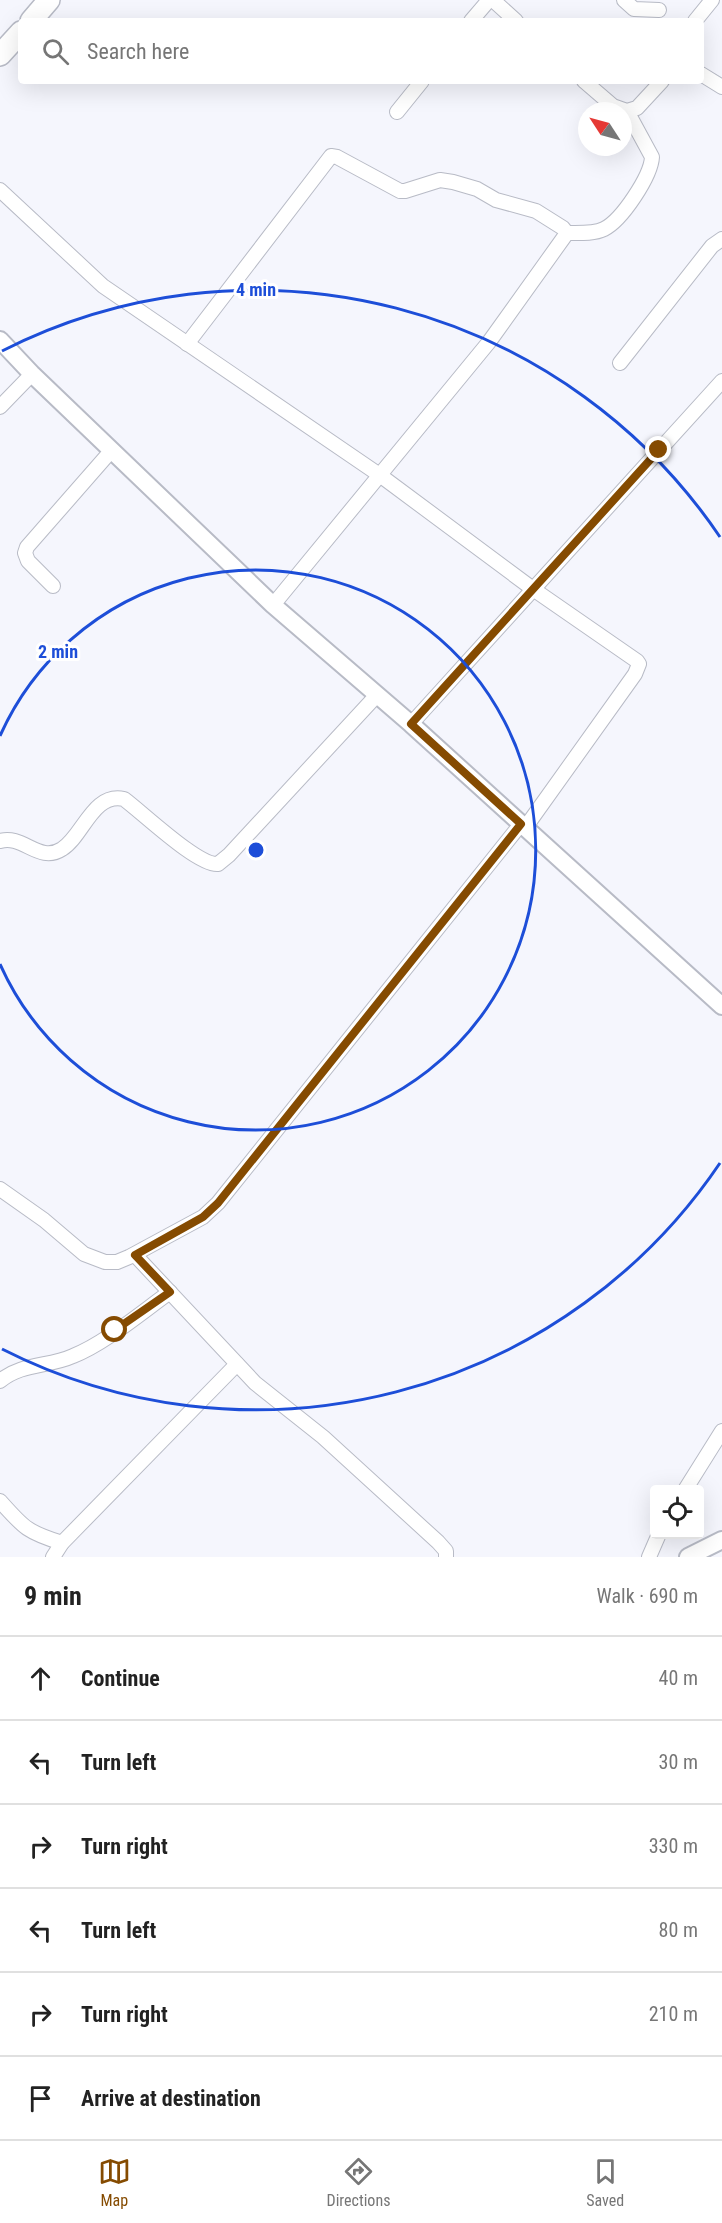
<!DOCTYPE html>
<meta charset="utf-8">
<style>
:root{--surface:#fff;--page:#f2f2f2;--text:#222;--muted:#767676;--line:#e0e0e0;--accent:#854b01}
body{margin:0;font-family:"Roboto Condensed",sans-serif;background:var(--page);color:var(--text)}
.controls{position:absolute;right:18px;bottom:18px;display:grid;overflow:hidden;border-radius:6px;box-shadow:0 6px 24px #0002}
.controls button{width:54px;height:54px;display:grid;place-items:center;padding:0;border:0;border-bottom:2px solid var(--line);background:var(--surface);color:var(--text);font:30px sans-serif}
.compass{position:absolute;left:578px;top:102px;width:54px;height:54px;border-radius:50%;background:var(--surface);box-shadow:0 6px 24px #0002;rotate:306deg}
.stop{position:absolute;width:18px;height:18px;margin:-14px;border:4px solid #854b01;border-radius:50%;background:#fff}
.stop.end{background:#854b01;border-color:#fff;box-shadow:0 2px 6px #0008}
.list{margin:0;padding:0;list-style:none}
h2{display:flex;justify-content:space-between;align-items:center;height:78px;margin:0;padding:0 24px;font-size:26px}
h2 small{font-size:20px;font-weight:400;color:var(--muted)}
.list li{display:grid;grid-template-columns:39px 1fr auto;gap:18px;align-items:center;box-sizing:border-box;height:84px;padding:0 24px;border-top:2px solid var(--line)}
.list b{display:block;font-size:22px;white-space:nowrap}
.list em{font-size:20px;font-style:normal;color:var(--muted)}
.icon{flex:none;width:33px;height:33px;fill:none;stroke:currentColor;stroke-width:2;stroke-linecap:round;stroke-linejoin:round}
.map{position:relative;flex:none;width:722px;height:1557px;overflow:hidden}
.search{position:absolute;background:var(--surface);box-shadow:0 6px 24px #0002;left:18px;right:18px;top:18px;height:66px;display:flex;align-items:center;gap:15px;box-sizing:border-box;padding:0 21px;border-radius:6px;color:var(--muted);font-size:22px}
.sheet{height:582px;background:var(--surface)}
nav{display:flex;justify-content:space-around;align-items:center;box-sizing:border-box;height:84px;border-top:2px solid var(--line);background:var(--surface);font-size:16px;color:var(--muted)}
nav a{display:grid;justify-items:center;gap:3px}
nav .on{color:var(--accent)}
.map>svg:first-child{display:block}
</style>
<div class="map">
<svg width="722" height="1557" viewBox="0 0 722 1557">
<rect width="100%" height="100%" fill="#f5f6fd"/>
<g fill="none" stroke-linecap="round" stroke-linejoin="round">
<!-- minor casing -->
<g stroke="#b8bbc6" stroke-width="16">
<g id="minor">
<polyline points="493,0 516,21"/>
<polyline points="624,0 634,9 659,10"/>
<polyline points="471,21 489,0"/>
<polyline points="695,21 712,0"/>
<polyline points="701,74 722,87"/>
<polyline points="584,81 613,106 627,111 637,108 662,81"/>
<polyline points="397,112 422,81"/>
<polyline points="0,190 103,286 381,476 533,589 637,661 639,664 635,674 525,828"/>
<path d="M567 233C578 233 594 234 604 229 622 220 651 176 652 157L627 111"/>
<polyline points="187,344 331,156 337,157 400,191 405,191 440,180 453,182 477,189 496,200 536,211 563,228 567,233 489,342 273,605"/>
<polyline points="620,363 712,246 722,239"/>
<polyline points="0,407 32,374"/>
<polyline points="53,586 28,561 25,553 27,547 111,451"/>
<polyline points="411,724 722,381"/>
<path d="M0 841C23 834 39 864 62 849 83 836 93 792 124 799 143 813 198 866 218 864L229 855 377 695"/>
<polyline points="0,1189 44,1220 84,1254 105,1262 117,1262 129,1257 203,1217 218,1203 521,824"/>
<polyline points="135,1255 255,1383 323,1437 438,1542 446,1551 446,1557"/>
<path d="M0 1381C21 1363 49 1367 73 1356 104 1344 142 1312 170 1292"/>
<polyline points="685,1490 722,1431"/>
<path d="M0 1501C24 1528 27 1532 62 1543"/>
<polyline points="53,1557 62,1543 237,1364"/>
<polyline points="649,1557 659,1534"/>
</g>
</g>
<!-- tertiary casing -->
<g stroke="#b8bbc6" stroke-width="20">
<g id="tertiary">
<polyline points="0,340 32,374 273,605 411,724 722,1006"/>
<polyline points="688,1557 722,1540"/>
</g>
</g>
<!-- trunk casing -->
<g stroke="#b8bbc6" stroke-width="24">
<g id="trunk">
<polyline points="31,21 49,0"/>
<polyline points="0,55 21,32"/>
</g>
</g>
<!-- minor -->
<use href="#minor" stroke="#fff" stroke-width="14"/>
<!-- tertiary -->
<use href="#tertiary" stroke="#fff" stroke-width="16"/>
<!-- trunk -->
<use href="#trunk" stroke="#fff" stroke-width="21"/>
</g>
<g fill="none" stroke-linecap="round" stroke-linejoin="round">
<!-- route -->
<polyline stroke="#854b01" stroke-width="8" points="115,1330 170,1292 135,1255 203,1217 218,1203 521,824 411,724 659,450"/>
</g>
<!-- distance rings -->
<g fill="none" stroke="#1d4ed8" stroke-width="3">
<path d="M0 736A280 280 0 1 1 0 964"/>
<path d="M720 1163A560 560 0 0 1 2 1349M2 351A560 560 0 0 1 720 537"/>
</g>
<circle cx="256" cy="850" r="9" fill="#1d4ed8" stroke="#fff" stroke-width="3"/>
<g font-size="18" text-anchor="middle" font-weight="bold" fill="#1d4ed8" stroke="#fff" stroke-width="6" stroke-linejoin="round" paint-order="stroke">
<text x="256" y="296">4 min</text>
<text x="58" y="658">2 min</text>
</g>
</svg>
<div class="controls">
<button><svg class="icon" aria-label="locate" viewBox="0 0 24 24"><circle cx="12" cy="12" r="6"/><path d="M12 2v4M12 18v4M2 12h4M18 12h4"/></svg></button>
</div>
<svg class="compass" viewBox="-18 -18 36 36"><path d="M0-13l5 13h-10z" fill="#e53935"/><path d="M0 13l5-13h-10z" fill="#767676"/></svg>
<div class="stop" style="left:115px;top:1330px"></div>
<div class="stop end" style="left:659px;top:450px"></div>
<div class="search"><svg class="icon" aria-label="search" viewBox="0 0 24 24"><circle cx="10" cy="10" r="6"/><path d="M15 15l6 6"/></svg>Search here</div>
</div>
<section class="sheet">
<h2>9 min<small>Walk · 690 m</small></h2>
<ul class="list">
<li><svg class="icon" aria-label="ahead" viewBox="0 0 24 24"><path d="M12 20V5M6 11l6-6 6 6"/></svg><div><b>Continue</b></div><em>40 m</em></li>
<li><svg class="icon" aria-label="left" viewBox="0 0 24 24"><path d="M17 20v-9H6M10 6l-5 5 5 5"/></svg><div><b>Turn left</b></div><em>30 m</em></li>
<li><svg class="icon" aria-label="right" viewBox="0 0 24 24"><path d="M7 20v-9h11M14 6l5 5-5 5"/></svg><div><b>Turn right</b></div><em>330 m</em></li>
<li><svg class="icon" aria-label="left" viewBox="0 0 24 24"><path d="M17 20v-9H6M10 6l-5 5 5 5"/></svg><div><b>Turn left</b></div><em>80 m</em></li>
<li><svg class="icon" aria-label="right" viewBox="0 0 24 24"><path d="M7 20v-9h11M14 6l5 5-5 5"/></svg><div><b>Turn right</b></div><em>210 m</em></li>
<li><svg class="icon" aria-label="arrive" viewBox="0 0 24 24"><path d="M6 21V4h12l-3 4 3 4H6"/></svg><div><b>Arrive at destination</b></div></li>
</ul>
</section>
<nav>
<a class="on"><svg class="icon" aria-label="map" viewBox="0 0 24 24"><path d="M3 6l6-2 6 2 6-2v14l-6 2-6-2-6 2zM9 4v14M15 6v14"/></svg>Map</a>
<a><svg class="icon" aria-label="directions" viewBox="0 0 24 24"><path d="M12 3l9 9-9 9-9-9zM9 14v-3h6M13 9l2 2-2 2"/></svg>Directions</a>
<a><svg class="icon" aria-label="saved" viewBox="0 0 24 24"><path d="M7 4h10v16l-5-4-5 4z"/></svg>Saved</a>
</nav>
